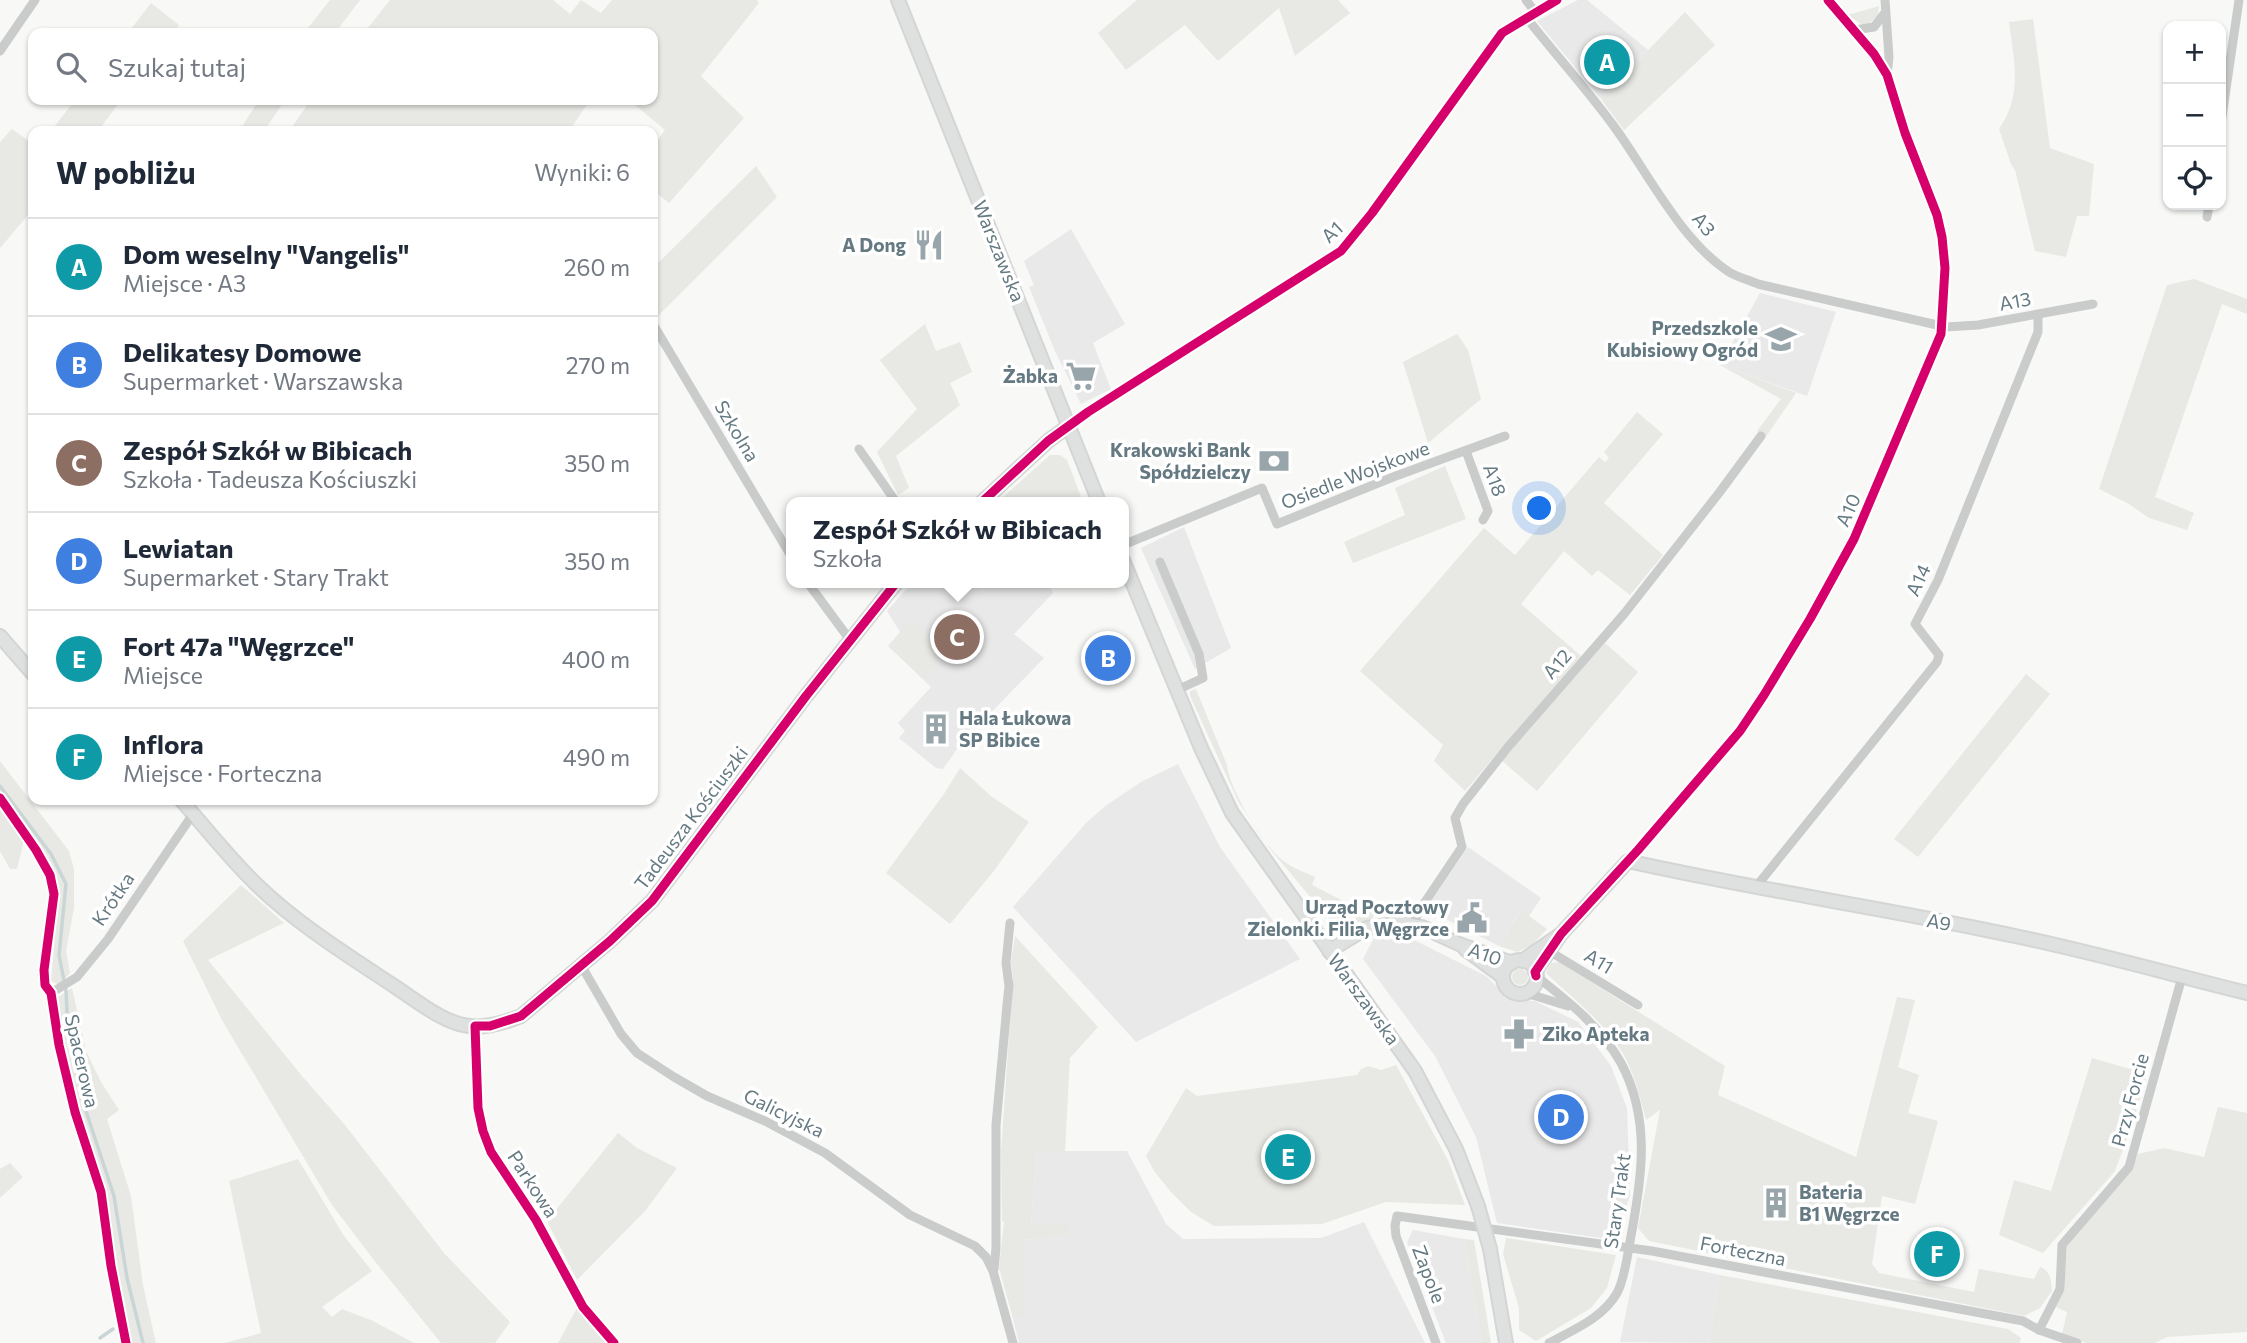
<!DOCTYPE html>
<html lang="pl">
<meta charset="utf-8">
<style>
:root{--surface:#fff;--page:#f6f6f7;--text:#1f2937;--muted:#747a83;--line:#e0e1e3;--accent:#7c3aed}
body{margin:0;font-family:Commissioner,sans-serif;background:var(--page);color:var(--text)}
.controls{position:absolute;right:21px;top:21px;display:grid;overflow:hidden;border-radius:14px;box-shadow:0 2px 5px #0004}
.controls button{width:63px;height:63px;display:grid;place-items:center;padding:0;border:0;border-bottom:2px solid var(--line);background:var(--surface);color:var(--text);font:35px sans-serif}
.you{position:absolute;left:1540px;top:509px;width:24px;height:24px;margin:-18px;border:5px solid #fff;border-radius:50%;background:#1a73e8;box-shadow:0 0 0 10px #1a73e833}
.badge{display:grid;place-items:center;width:46px;height:46px;border-radius:50%;background:var(--accent);color:#fff;font-size:23px;font-weight:700}
.pin{position:absolute;translate:-50% -50%;border:4px solid #fff;box-shadow:0 2px 7px #0006}
.popup{position:absolute;left:786px;top:497px;width:343px;height:91px;box-sizing:border-box;display:grid;place-content:center;border-radius:14px;background:var(--surface);filter:drop-shadow(0 2px 5px #0005);font-size:23px;white-space:nowrap;color:var(--muted)}
.popup b{font-size:26px;color:var(--text)}
.popup::after{content:'';position:absolute;left:50%;top:100%;margin-left:-14px;border:14px solid transparent;border-top-color:var(--surface)}
.list{margin:0;padding:0;list-style:none}
h2{display:flex;justify-content:space-between;align-items:center;height:91px;margin:0;padding:0 28px;font-size:30px}
h2 small{font-size:23px;font-weight:400;color:var(--muted)}
.list li{display:grid;grid-template-columns:46px 1fr auto;gap:21px;align-items:center;box-sizing:border-box;height:98px;padding:0 28px;border-top:2px solid var(--line)}
.list b{display:block;font-size:26px;white-space:nowrap}
.list p{margin:0;font-size:23px;white-space:nowrap;color:var(--muted)}
.list em{font-size:23px;font-style:normal;color:var(--muted)}
.icon{flex:none;width:38px;height:38px;fill:none;stroke:currentColor;stroke-width:2;stroke-linecap:round;stroke-linejoin:round}
.map{position:relative;flex:none;width:2247px;height:1343px;overflow:hidden}
.search{position:absolute;background:var(--surface);box-shadow:0 2px 5px #0004;left:28px;top:28px;width:630px;height:77px;display:flex;align-items:center;gap:18px;box-sizing:border-box;padding:0 24px;border-radius:14px;color:var(--muted);font-size:26px}
.panel{position:absolute;background:var(--surface);box-shadow:0 2px 5px #0004;left:28px;top:126px;width:630px;height:679px;border-radius:14px}
.map>svg:first-child{display:block}
</style>
<div class="map">
<svg width="2247" height="1343" viewBox="0 0 2247 1343">
<rect width="100%" height="100%" fill="#f8f8f7"/>
<!-- built -->
<g fill="#e8e9e8">
<polygon points="1578,0 1587,0 1648,50 1601,99 1537,21"/>
<polygon points="1071,229 1125,324 1093,343 1111,389 1081,404 1055,351 1029,287 1034,285 1024,261"/>
<polygon points="1760,293 1836,312 1807,396 1720,365"/>
<polygon points="1184,527 1231,648 1195,669 1141,548"/>
<polygon points="912,583 1048,583 1053,593 1014,634 1044,658 981,723 971,729 943,769 936,768 899,738 905,731 898,723 931,687 888,646 900,632 887,611"/>
<polygon points="1178,764 1220,847 1300,959 1136,1042 1013,907 1086,823 1104,807 1141,782"/>
<polygon points="1468,847 1541,898 1529,916 1520,911 1499,946 1426,909"/>
<polygon points="1406,936 1486,976 1511,1000 1535,1001 1578,1022 1611,1066 1627,1108 1630,1195 1620,1226 1608,1239 1497,1223 1476,1137 1435,1056 1363,959 1374,938"/>
<polygon points="1037,1151 1127,1151 1166,1224 1183,1239 1321,1238 1364,1222 1425,1343 1019,1343 1013,1319 1024,1315 1024,1240 1066,1236 1067,1224 1031,1224"/>
<polygon points="1413,1230 1464,1239 1482,1343 1446,1343 1407,1242"/>
<polygon points="1637,1257 1720,1275 1709,1343 1620,1342"/>
</g>
<!-- green -->
<g fill="#e8e9e4">
<polygon points="330,0 360,0 335,33 304,33"/>
<polygon points="390,0 553,0 570,14 581,0 601,13 612,0 757,0 759,3 701,76 744,118 669,203 653,190 653,146 665,130 629,100 653,100 653,33 364,33"/>
<polygon points="1137,0 1338,0 1350,13 1295,56 1279,8 1218,61 1185,25 1126,70 1098,33"/>
<polygon points="151,3 179,25 173,33 128,33"/>
<polygon points="1879,6 1878,15 1869,24 1861,24 1848,15"/>
<polygon points="1685,12 1715,45 1624,130 1601,99"/>
<path d="M2033 19 2050 148 2094 164 2089 216H2077L2066 257 2035 251 2015 170 2011 164 1999 129C2023 95 2014 60 2009 22Z"/>
<polygon points="75,100 121,100 98,131 51,131"/>
<polygon points="259,100 285,100 264,131 239,131"/>
<polygon points="311,100 590,100 569,131 351,131 346,128 344,131 289,131"/>
<polygon points="12,129 33,144 33,209 0,248 0,142"/>
<polygon points="756,166 777,197 655,319 653,315 653,268"/>
<polygon points="2194,279 2247,299 2247,314 2222,304 2155,497 2194,513 2187,530 2149,518 2129,504 2099,489 2167,285"/>
<polygon points="925,324 936,351 960,342 972,372 950,383 960,405 896,456 909,488 898,495 877,452 917,409 880,360"/>
<polygon points="1457,334 1468,350 1481,399 1428,443 1403,362"/>
<polygon points="1720,365 1796,393 1765,438 1757,431 1781,399"/>
<polygon points="1637,412 1663,434 1604,503 1663,555 1630,595 1598,570 1592,576 1564,551 1521,604 1581,656 1465,791 1434,761 1443,745 1360,671 1484,528 1515,555 1599,457 1605,462 1609,458 1604,452"/>
<polygon points="1050,455 1060,455 1067,460 1083,502 1006,502 1003,497"/>
<polygon points="1445,466 1466,519 1353,563 1344,542 1405,515 1395,488"/>
<polygon points="910,623 944,654 923,678 889,646"/>
<polygon points="1605,643 1638,672 1537,791 1501,760"/>
<polygon points="2026,674 2050,694 1918,857 1894,839"/>
<path d="M1196 689 1227 765C1229 788 1262 843 1281 859 1290 867 1304 872 1315 877L1312 885 1361 910 1365 902 1371 906 1375 914 1372 919 1345 926 1332 923 1271 850 1238 801 1190 696V691Z"/>
<polygon points="0,761 69,851 74,869 74,908 66,951 70,973 59,985 51,981 59,890 52,871 0,794"/>
<polygon points="960,768 991,796 1029,822 993,872 950,924 886,873 944,794"/>
<polygon points="0,807 24,840 17,869 10,869 0,851"/>
<polygon points="241,885 284,923 208,960 302,1076 345,1125 444,1253 510,1322 495,1343 441,1343 377,1264 332,1205 223,1022 183,941"/>
<polygon points="1521,910 1547,929 1531,946 1517,952 1499,946"/>
<polygon points="1015,936 1098,1027 1070,1058 1065,1151 1037,1151 1031,1224 1068,1224 1067,1236 1024,1240 1024,1316 1013,1319 999,1268 1004,1222 1002,1221 1001,1152 1013,977 1011,963"/>
<path d="M1559 962 1725 1066 1718 1095 1856 1157 1897 997 1915 1000 1898 1067 1919 1075 1908 1113 1938 1121 1915 1204 1882 1196 1872 1264 1879 1273 1974 1292 1979 1269 2034 1279 2040 1267C2051 1271 2051 1280 2052 1291L2040 1308 2024 1316 1649 1241 1638 1228 1660 1110 1646 1120C1640 1097 1634 1072 1622 1052 1602 1020 1572 998 1546 973L1551 963Z"/>
<circle cx="1520" cy="977" r="8"/>
<polygon points="72,988 86,1051 101,1082 119,1110 107,1119 131,1196 143,1285 156,1343 130,1343 126,1332 105,1190 78,1111 63,1044 58,997"/>
<polygon points="2092,1058 2147,1074 2133,1122 2115,1171 2043,1253 1999,1235 2014,1180 2051,1191"/>
<polygon points="1396,1065 1448,1160 1465,1205 1386,1202 1322,1224 1214,1226 1191,1212 1171,1192 1154,1171 1146,1156 1186,1088 1197,1096 1357,1075 1361,1069 1368,1066 1381,1070"/>
<polygon points="2218,1107 2247,1113 2247,1332 2167,1337 2155,1343 2086,1343 2062,1334 2067,1312 2056,1307 2065,1289 2065,1249 2133,1167 2138,1154 2164,1148 2204,1157"/>
<polygon points="618,1133 637,1148 677,1168 645,1211 577,1280 547,1221"/>
<polygon points="298,1159 344,1236 372,1271 322,1307 332,1317 342,1309 373,1321 414,1343 225,1343 261,1333 229,1181"/>
<polygon points="10,1163 23,1177 0,1198 0,1169"/>
<polygon points="1506,1238 1616,1255 1607,1288 1591,1308 1536,1341 1519,1330 1519,1308 1503,1254"/>
<polygon points="1464,1239 1474,1240 1491,1343 1482,1343"/>
<polygon points="1720,1275 2008,1329 2021,1338 2020,1343 1709,1343"/>
<polygon points="577,1308 606,1343 558,1343"/>
</g>
<g fill="none" stroke-linecap="round" stroke-linejoin="round">
<!-- stream -->
<g stroke="#cad5d5" stroke-width="3.5">
<polyline points="0,786 51,854 66,884 59,955 66,991 68,1032 83,1102 114,1196 127,1278 143,1343"/>
<polyline points="100,1338 113,1329"/>
</g>
<!-- secondary casing -->
<g stroke="#d4d5d5" stroke-width="16">
<g id="secondary">
<polyline points="898,0 1099,502"/>
<polyline points="982,502 1048,441 1070,425"/>
<polyline points="1123,560 1201,748 1232,813 1415,1071 1456,1149 1478,1206"/>
<polyline points="0,636 33,674"/>
<path d="M181 800C206 828 229 858 256 884 296 923 347 955 394 986 414 999 436 1017 459 1024 480 1030 501 1024 521 1016L610 941 652 901 806 696 896 583"/>
<polyline points="1465,949 1503,977"/>
<polyline points="1329,951 1367,928 1401,923 1422,927 1459,944 1512,963"/>
<circle cx="1520" cy="977" r="17"/>
<polyline points="1522,961 1558,936"/>
<path d="M1535 972 1561 934 1628 861C1756 890 1886 908 2015 936 2093 952 2170 974 2247 993"/>
<polyline points="1490,1249 1506,1343"/>
</g>
</g>
<!-- street -->
<g stroke="#cacccc" stroke-width="9">
<polyline points="1526,0 1535,12"/>
<polyline points="1885,0 1889,57 1887,75"/>
<path d="M1526 17C1554 53 1586 88 1613 125 1647 171 1680 240 1729 272 1737 277 1749 280 1758 284L1946 327 1978 325 2093 304"/>
<polyline points="1855,30 1874,27 1884,14"/>
<polyline points="0,51 35,0"/>
<polyline points="2221,123 2239,0"/>
<polyline points="2207,217 2209,205"/>
<polyline points="653,324 791,556"/>
<polyline points="1070,425 1341,251 1372,213 1502,33 1557,0"/>
<polyline points="859,449 896,502"/>
<polyline points="1466,451 1488,511 1483,520"/>
<polyline points="1123,545 1262,488 1277,524 1393,477 1505,436"/>
<polyline points="1160,562 1199,654 1203,678 1177,690"/>
<polyline points="808,583 850,640"/>
<polyline points="0,798 36,850 50,875 54,894 44,970 45,985 51,993 59,1045 75,1112 101,1192 111,1266 126,1343"/>
<polyline points="1628,861 1740,731 1810,619 1854,539 1941,334 1945,268 1942,237 1937,215 1905,133 1887,75 1874,54 1828,0"/>
<polyline points="1755,888 1937,662 1939,655 1915,624 1938,580 2038,332 2038,315"/>
<polyline points="1413,925 1419,911 1462,847 1455,818 1463,804 1508,747 1624,614 1719,493 1761,436"/>
<polyline points="1547,948 1554,954 1638,1005"/>
<polyline points="581,965 621,1034 637,1053 674,1077 707,1096 765,1121 825,1153 910,1215 975,1246 986,1257 993,1271 1013,1343"/>
<path d="M1536 976C1568 1001 1601 1027 1621 1063 1651 1119 1642 1177 1631 1236 1628 1251 1625 1279 1617 1293 1603 1318 1573 1330 1549 1343"/>
<polyline points="51,993 77,977 108,939 193,814"/>
<polyline points="1526,993 1568,1006"/>
<polyline points="475,1026 478,1108 483,1131 491,1152 536,1220 583,1307 614,1343"/>
<polyline points="994,1269 996,1248 996,1125 1007,1005 1009,986 1006,963 1010,923"/>
<polyline points="2039,1330 2060,1289 2062,1245 2129,1167 2182,977"/>
<polyline points="1436,1343 1396,1236 1395,1226 1397,1216 1652,1251 2023,1321 2039,1330 2077,1343"/>
</g>
<!-- secondary -->
<use href="#secondary" stroke="#dfe0e0" stroke-width="12"/>
<!-- secondary-bridge casing -->
<g stroke="#d4d5d5" stroke-width="16" stroke-linecap="butt">
<polyline id="secondary-bridge" points="1478,1206 1490,1249"/>
</g>
<!-- secondary-bridge -->
<use href="#secondary-bridge" stroke="#dfe0e0" stroke-width="12"/>
<!-- cycleway casing -->
<g stroke="#fff" stroke-width="13">
<g id="cycleway">
<polyline points="982,502 1048,441 1088,412 1341,251 1372,213 1502,33 1557,0"/>
<polyline points="0,798 36,850 50,875 54,894 44,970 45,985 51,993 59,1045 75,1112 101,1192 111,1266 126,1343"/>
<polyline points="1536,976 1535,972 1561,934 1638,850 1740,731 1764,695 1810,619 1854,539 1941,334 1945,268 1942,237 1937,215 1905,133 1887,75 1874,54 1828,0"/>
<polyline points="614,1343 583,1307 536,1220 491,1152 483,1131 478,1108 475,1026 490,1026 521,1016 610,941 652,901 806,696 896,583"/>
</g>
</g>
<!-- cycleway -->
<use href="#cycleway" stroke="#d6006c" stroke-width="9"/>
</g>
<!-- icons -->
<defs>
<g id="restaurant-bare" transform="scale(2.415)"><path d="M-5-6h1v4h1v-4h1v4h1v-4h1v5L-1.5 .5V6h-2V.5L-5-1ZM5-6V6H3V1.5H1.5Q1.5-4 5-6Z" fill="#98a5aa" stroke="#fff" stroke-width="2.5" paint-order="stroke"/></g>
<g id="school-bare" transform="scale(2.415)"><path d="M0-5L7-2L0 1L-7-2ZM-4 1L0 2.5L4 1V4Q0 6-4 4Z" fill="#98a5aa" stroke="#fff" stroke-width="2.5" paint-order="stroke"/></g>
<g id="supermarket-bare" transform="scale(2.415)"><path d="M-6-5.5h2.5l.6 2H6L4.5 2H-2.5L-4.4-4H-6ZM-1.5 3.2a1.3 1.3 0 1 0 .1 0ZM3 3.2a1.3 1.3 0 1 0 .1 0Z" fill="#98a5aa" stroke="#fff" stroke-width="2.5" paint-order="stroke"/></g>
<g id="bank-bare" transform="scale(2.415)"><path d="M-6-4H6V4H-6ZM0-2.3a2.3 2.3 0 1 0 0 4.6a2.3 2.3 0 1 0 0-4.6Z" fill="#98a5aa" stroke="#fff" stroke-width="2.5" paint-order="stroke"/></g>
<g id="building-bare" transform="scale(2.415)"><path d="M-4-6H4V6H1V3H-1V6H-4ZM-2.5-4.3h1.7v1.8h-1.7ZM.8-4.3h1.7v1.8H.8ZM-2.5-1h1.7V.8h-1.7ZM.8-1h1.7V.8H.8Z" fill="#98a5aa" stroke="#fff" stroke-width="2.5" paint-order="stroke"/></g>
<g id="civic-bare" transform="scale(2.415)"><path d="M-.6-6.5H3V-4.5H.6V-3L4-1V1h2V6H-6V1h2V-1L-.6-3ZM-1.2 2.5V6h2.4V2.5Z" fill="#98a5aa" stroke="#fff" stroke-width="2.5" paint-order="stroke"/></g>
<g id="pharmacy-bare" transform="scale(2.415)"><path d="M-2-6h4v4h4v4h-4v4h-4v-4h-4v-4h4Z" fill="#98a5aa" stroke="#fff" stroke-width="2.5" paint-order="stroke"/></g>
</defs>
<g fill-rule="evenodd">
<use href="#restaurant-bare" x="929" y="245"/>
<use href="#school-bare" x="1781" y="339"/>
<use href="#supermarket-bare" x="1081" y="376"/>
<use href="#bank-bare" x="1274" y="461"/>
<use href="#building-bare" x="936" y="729"/>
<use href="#civic-bare" x="1472" y="918"/>
<use href="#pharmacy-bare" x="1519" y="1034"/>
<use href="#building-bare" x="1776" y="1203"/>
</g>
<g text-anchor="middle" stroke-width="7" stroke-linejoin="round" paint-order="stroke">
<!-- street labels -->
<g font-size="19" fill="#647981" stroke="#fff">
<text transform="translate(1704 224) rotate(51)" y="7">A3</text>
<text transform="translate(1332 232) rotate(-43)" y="7">A1</text>
<text transform="translate(999 251) rotate(68)" y="7">Warszawska</text>
<text transform="translate(2015 301) rotate(-10)" y="7">A13</text>
<text transform="translate(737 431) rotate(59)" y="7">Szkolna</text>
<text transform="translate(1355 475) rotate(-21)" y="7">Osiedle Wojskowe</text>
<text transform="translate(1495 480) rotate(70)" y="7">A18</text>
<text transform="translate(1848 510) rotate(-66)" y="7">A10</text>
<text transform="translate(1918 580) rotate(-65)" y="7">A14</text>
<text transform="translate(1557 664) rotate(-49)" y="7">A12</text>
<text transform="translate(691 818) rotate(-53)" y="7">Tadeusza Kościuszki</text>
<text transform="translate(113 899) rotate(-56)" y="7">Krótka</text>
<text transform="translate(1939 922) rotate(10)" y="7">A9</text>
<text transform="translate(1485 954) rotate(19)" y="7">A10</text>
<text transform="translate(1599 961) rotate(31)" y="7">A11</text>
<text transform="translate(1364 999) rotate(54)" y="7">Warszawska</text>
<text transform="translate(82 1061) rotate(77)" y="7">Spacerowa</text>
<text transform="translate(2130 1100) rotate(-75)" y="7">Przy Forcie</text>
<text transform="translate(784 1113) rotate(26)" y="7">Galicyjska</text>
<text transform="translate(533 1184) rotate(57)" y="7">Parkowa</text>
<text transform="translate(1617 1201) rotate(-82)" y="7">Stary Trakt</text>
<text transform="translate(1743 1251) rotate(11)" y="7">Forteczna</text>
<text transform="translate(1429 1274) rotate(69)" y="7">Zapole</text>
</g>
<!-- poi labels -->
<g font-size="19" font-weight="bold" fill="#647981" stroke="#fff" text-anchor="end">
<text x="906" y="252">A Dong</text>
<text x="1758" y="335">Przedszkole<tspan x="1758" dy="22">Kubisiowy Ogród</tspan></text>
<text x="1058" y="383">Żabka</text>
<text x="1251" y="457">Krakowski Bank<tspan x="1251" dy="22">Spółdzielczy</tspan></text>
<text x="959" y="725" text-anchor="start">Hala Łukowa<tspan x="959" dy="22">SP Bibice</tspan></text>
<text x="1449" y="914">Urząd Pocztowy<tspan x="1449" dy="22">Zielonki. Filia, Węgrzce</tspan></text>
<text x="1542" y="1041" text-anchor="start">Ziko Apteka</text>
<text x="1799" y="1199" text-anchor="start">Bateria<tspan x="1799" dy="22">B1 Węgrzce</tspan></text>
</g>
</g>
</svg>
<div class="controls">
<button>+</button>
<button>−</button>
<button><svg class="icon" aria-label="locate" viewBox="0 0 24 24"><circle cx="12" cy="12" r="6"/><path d="M12 2v4M12 18v4M2 12h4M18 12h4"/></svg></button>
</div>
<div class="you"></div>
<div class="pin badge" style="left:1607px;top:62px;background:#0f9aa8">A</div>
<div class="pin badge" style="left:1108px;top:658px;background:#3f7fe0">B</div>
<div class="pin badge" style="left:957px;top:637px;background:#8d6e63">C</div>
<div class="popup"><b>Zespół Szkół w Bibicach</b>Szkoła</div>
<div class="pin badge" style="left:1561px;top:1117px;background:#3f7fe0">D</div>
<div class="pin badge" style="left:1288px;top:1157px;background:#0f9aa8">E</div>
<div class="pin badge" style="left:1937px;top:1254px;background:#0f9aa8">F</div>
<div class="search"><svg class="icon" aria-label="search" viewBox="0 0 24 24"><circle cx="10" cy="10" r="6"/><path d="M15 15l6 6"/></svg>Szukaj tutaj</div>
<section class="panel">
<h2>W pobliżu<small>Wyniki: 6</small></h2>
<ul class="list">
<li><span class="badge" style="background:#0f9aa8">A</span><div><b>Dom weselny &quot;Vangelis&quot;</b><p>Miejsce · A3</p></div><em>260 m</em></li>
<li><span class="badge" style="background:#3f7fe0">B</span><div><b>Delikatesy Domowe</b><p>Supermarket · Warszawska</p></div><em>270 m</em></li>
<li><span class="badge" style="background:#8d6e63">C</span><div><b>Zespół Szkół w Bibicach</b><p>Szkoła · Tadeusza Kościuszki</p></div><em>350 m</em></li>
<li><span class="badge" style="background:#3f7fe0">D</span><div><b>Lewiatan</b><p>Supermarket · Stary Trakt</p></div><em>350 m</em></li>
<li><span class="badge" style="background:#0f9aa8">E</span><div><b>Fort 47a &quot;Węgrzce&quot;</b><p>Miejsce</p></div><em>400 m</em></li>
<li><span class="badge" style="background:#0f9aa8">F</span><div><b>Inflora</b><p>Miejsce · Forteczna</p></div><em>490 m</em></li>
</ul>
</section>
</div>
